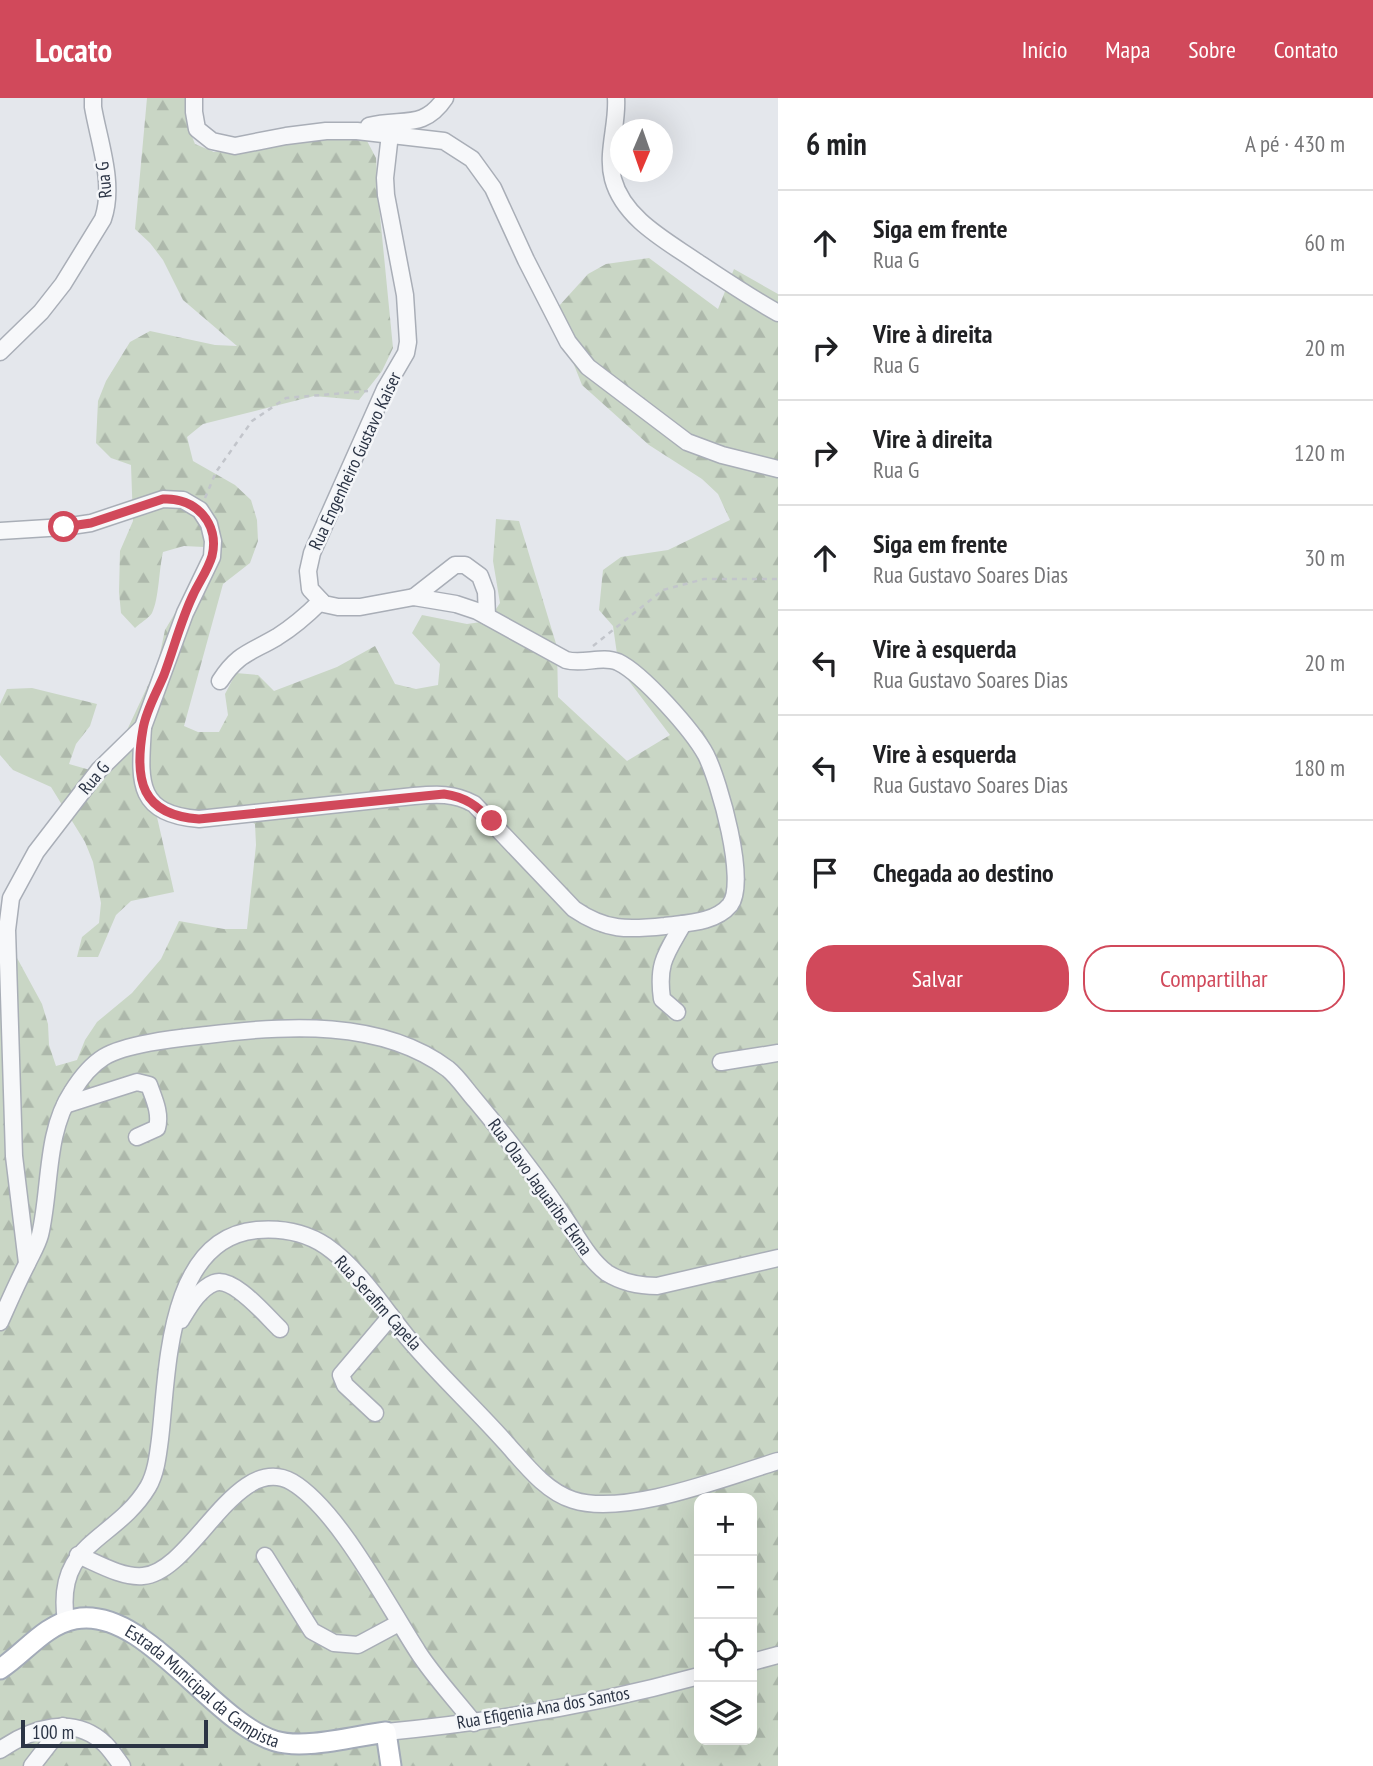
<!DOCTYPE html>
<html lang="pt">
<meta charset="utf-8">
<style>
:root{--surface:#fff;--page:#f2f2f2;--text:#202124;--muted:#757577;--line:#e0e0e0;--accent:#d1495b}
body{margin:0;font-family:"PT Sans Narrow",sans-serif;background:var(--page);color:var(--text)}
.controls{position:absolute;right:21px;bottom:21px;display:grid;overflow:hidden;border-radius:14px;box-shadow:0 7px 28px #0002}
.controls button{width:63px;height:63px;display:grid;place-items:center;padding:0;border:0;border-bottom:2px solid var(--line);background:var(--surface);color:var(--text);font:35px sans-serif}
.compass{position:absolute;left:610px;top:21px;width:63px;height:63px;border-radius:50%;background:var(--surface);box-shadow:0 7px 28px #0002;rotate:182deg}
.scale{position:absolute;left:21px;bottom:18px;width:187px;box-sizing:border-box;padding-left:7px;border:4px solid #2b3445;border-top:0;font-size:19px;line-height:24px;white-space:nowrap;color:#2b3445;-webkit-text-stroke:5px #f4f6f9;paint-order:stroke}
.stop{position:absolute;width:21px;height:21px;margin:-16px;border:5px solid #d1495b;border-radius:50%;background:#fff}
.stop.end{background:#d1495b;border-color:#fff;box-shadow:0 2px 7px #0008}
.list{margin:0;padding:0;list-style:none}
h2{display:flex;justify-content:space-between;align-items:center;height:91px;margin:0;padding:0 28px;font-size:30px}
h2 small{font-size:23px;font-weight:400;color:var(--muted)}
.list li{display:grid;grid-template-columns:46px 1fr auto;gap:21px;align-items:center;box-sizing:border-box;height:105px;padding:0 28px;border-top:2px solid var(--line)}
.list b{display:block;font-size:26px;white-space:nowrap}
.list p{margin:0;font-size:23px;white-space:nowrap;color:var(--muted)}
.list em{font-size:23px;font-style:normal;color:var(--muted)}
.actions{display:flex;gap:14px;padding:21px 28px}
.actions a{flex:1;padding:16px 0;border:2px solid var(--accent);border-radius:28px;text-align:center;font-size:24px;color:var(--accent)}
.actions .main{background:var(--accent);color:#fff}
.icon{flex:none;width:38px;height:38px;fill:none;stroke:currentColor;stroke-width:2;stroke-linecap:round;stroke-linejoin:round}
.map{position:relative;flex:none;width:778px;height:1668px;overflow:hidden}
header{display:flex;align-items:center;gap:42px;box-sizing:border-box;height:98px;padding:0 35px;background:var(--accent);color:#fff}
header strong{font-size:33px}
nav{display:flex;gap:38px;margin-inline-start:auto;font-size:24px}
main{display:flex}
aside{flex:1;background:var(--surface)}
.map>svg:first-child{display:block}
</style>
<header>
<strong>Locato</strong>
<nav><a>Início</a><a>Mapa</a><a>Sobre</a><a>Contato</a></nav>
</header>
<main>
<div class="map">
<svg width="778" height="1668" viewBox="0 0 778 1668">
<defs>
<pattern id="forest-firs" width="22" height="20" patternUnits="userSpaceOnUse" patternTransform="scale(1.75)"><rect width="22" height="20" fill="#c9d6c5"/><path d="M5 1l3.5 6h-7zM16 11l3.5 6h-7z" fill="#adb8ab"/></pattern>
</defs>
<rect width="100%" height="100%" fill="#e4e7ec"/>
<!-- forest -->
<path fill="url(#forest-firs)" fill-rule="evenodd" d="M147 0H193C183 15 189 31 195 46L214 54 236 51 301 34 366 41 376 60 378 97 393 250 382 273 359 302 314 298 203 326 187 339 193 363 235 387 251 402 257 422 258 443 250 465 223 486 184 628 198 634H219L228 617 225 596 236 575 258 577 274 593 337 569 375 548 395 586 416 591 438 587 440 566 412 535 422 517 467 526 488 523 500 505 493 463 496 421 519 423 557 549 558 599 627 663 670 637 619 570 613 528 599 512 603 472 621 459 668 452 730 422 718 396 702 381 649 347 582 287 559 229V208L588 176 606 166 649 160 718 211 734 171 778 196V1668H0V819L10 847 42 906 48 926 49 947 56 968 77 962 85 942 97 924 132 895 161 861 179 823 224 831H247L256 747 255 726 234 714 157 719 174 794 131 803 116 817 98 859H77L82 839 99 825 101 805 93 764 85 744 51 689 13 672 0 657V606L7 591 32 590 97 606 90 628 76 646 69 666 90 672 121 645 150 583 159 560 165 532 201 471 204 449 184 448 163 454C159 471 159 501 152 515 149 520 140 525 135 530L121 515 119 494 120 453 133 423 131 367 111 360 96 345 98 303 106 283 130 244 150 233 215 247 237 248 183 202 163 162 150 145 135 131ZM699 1400H752V1642H699Z"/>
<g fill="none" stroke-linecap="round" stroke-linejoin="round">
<!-- minor casing -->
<g stroke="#a9aeb7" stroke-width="19">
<g id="minor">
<polyline points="194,0 194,14 197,31 212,43 235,48 286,38 326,33 357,33 444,43 472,61 493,90 526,162 568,244 588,269 687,344 722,357 778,371"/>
<path d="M616 0C618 26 606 55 613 81 624 122 669 144 700 166 726 183 751 200 778 215"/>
<path d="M369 28C401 19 423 33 445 0"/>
<path d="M0 254 41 214 63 186 103 121C115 86 99 44 93 9V0"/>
<polyline points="0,433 64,429 91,425 163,401 183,402 200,412 209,426 213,443 212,459 185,515 143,629 99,672 36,754 11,800 7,832 14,1058 27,1165"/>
<polyline points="414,499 455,467 465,467 480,478 486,494 487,518"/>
<path d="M220 583C238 555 250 555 277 539 293 529 307 517 321 503"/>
<path d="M143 629C140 681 134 716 199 721L414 698C437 696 454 695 474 706L574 811C606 833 628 832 665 828 686 825 715 825 730 807 748 784 719 683 706 657 693 633 643 576 618 564 602 557 583 567 566 562L477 513 456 506 414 499 360 509H338L324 506 310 491 308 473 312 455 385 291 406 255 408 244 405 197 386 97 385 80 390 36"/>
<path d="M677 914 662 901C657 865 666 856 683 826"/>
<polyline points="721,964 778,955"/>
<path d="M65 1007 137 984 149 987C154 1001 161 1015 157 1030L137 1039"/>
<path d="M181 1222C189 1209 199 1191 214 1185 233 1177 267 1219 280 1231"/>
<path d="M0 1224C9 1204 17 1185 27 1166 31 1157 37 1148 40 1137 51 1091 45 1035 72 994 80 981 91 967 104 959 127 945 181 940 207 937 284 927 382 921 448 971 458 979 467 993 476 1003 506 1039 536 1077 562 1116 576 1136 588 1161 607 1175 623 1185 639 1188 657 1188L778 1160"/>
<polyline points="375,1315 345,1287 341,1277 391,1218"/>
<path d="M78 1457C97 1465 122 1480 143 1478 193 1474 236 1352 292 1384 338 1411 388 1508 418 1554 434 1579 456 1602 474 1625"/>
<polyline points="265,1458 312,1533 334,1545 358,1547 399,1525"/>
<path d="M66 1523C54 1443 115 1444 148 1389 156 1375 158 1357 160 1341 168 1275 166 1140 257 1132 282 1130 305 1134 326 1148 359 1171 382 1208 407 1239 438 1276 474 1309 506 1345 525 1366 545 1393 573 1402 625 1419 726 1379 778 1363"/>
<polyline points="752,1564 778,1557"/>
<path d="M386 1634C491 1624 597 1606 699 1578"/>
<path d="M0 1652C32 1630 73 1616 105 1646 111 1652 117 1661 122 1668"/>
<polyline points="32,1668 63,1628"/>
</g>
</g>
<!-- major casing -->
<g stroke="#a3abb8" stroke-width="23">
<g id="major">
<path id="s1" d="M0 1571C25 1555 44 1527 75 1521 144 1507 212 1624 275 1643 305 1652 354 1638 386 1634L391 1668"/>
</g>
</g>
<!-- path -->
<g stroke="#c2c5cb" stroke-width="2.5" stroke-dasharray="5 5" stroke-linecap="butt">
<polyline points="205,400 216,374 252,323 286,300 368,293"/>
<polyline points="593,548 663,492 704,481 778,481"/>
</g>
<!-- minor -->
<use href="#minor" stroke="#f7f8fa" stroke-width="16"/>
<!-- major -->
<use href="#major" stroke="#fff" stroke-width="19"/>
</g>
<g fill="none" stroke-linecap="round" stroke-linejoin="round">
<!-- route -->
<path stroke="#d1495b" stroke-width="9" d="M64 429 91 425 163 401C195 399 220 425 212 458 208 472 199 484 193 497 181 522 174 550 164 577 157 594 146 612 143 631 134 682 141 717 199 721L444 696C466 699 477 708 492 723"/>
</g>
<g text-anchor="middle" stroke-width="5" stroke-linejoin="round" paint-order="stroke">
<!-- street labels -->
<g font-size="18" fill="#2b3445" stroke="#f4f6f9">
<text transform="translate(104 82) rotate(-96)" y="6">Rua G</text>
<text transform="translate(355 363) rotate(-65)" y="6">Rua Engenheiro Gustavo Kaiser</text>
<text transform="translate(94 680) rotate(-50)" y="6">Rua G</text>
<text transform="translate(540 1089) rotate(54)" y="6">Rua Olavo Jaguaribe Ekma</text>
<text transform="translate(378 1205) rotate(48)" y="6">Rua Serafim Capela</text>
<text dy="6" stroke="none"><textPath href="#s1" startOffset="240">Estrada Municipal da Campista</textPath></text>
<text transform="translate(543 1610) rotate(-10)" y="6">Rua Efigenia Ana dos Santos</text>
</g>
</g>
</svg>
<div class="controls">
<button>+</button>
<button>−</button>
<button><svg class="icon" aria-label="locate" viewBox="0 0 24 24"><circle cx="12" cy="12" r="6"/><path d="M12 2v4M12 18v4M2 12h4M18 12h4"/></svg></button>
<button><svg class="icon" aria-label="layers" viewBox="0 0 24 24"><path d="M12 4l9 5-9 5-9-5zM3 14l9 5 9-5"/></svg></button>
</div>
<svg class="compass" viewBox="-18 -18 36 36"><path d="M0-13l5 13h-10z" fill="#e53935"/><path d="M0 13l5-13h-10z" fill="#757577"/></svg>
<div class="scale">100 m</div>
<div class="stop" style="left:64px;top:429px"></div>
<div class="stop end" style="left:492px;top:723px"></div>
</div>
<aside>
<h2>6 min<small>A pé · 430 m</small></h2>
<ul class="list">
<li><svg class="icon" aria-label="ahead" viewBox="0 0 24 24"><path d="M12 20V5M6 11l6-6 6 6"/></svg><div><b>Siga em frente</b><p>Rua G</p></div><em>60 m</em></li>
<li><svg class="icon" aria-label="right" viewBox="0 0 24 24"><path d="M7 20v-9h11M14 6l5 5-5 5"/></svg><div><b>Vire à direita</b><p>Rua G</p></div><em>20 m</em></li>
<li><svg class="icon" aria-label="right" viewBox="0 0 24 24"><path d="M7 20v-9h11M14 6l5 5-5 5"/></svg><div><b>Vire à direita</b><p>Rua G</p></div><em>120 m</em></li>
<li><svg class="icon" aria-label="ahead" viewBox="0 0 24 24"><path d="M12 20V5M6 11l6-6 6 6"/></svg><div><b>Siga em frente</b><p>Rua Gustavo Soares Dias</p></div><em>30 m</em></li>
<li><svg class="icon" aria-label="left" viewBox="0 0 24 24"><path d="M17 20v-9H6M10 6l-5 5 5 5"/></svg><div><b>Vire à esquerda</b><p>Rua Gustavo Soares Dias</p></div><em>20 m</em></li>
<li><svg class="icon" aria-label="left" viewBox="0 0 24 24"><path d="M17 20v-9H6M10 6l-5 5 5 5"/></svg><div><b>Vire à esquerda</b><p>Rua Gustavo Soares Dias</p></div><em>180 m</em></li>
<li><svg class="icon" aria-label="arrive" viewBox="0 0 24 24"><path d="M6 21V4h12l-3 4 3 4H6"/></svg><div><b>Chegada ao destino</b></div></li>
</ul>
<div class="actions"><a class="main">Salvar</a><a>Compartilhar</a></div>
</aside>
</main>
